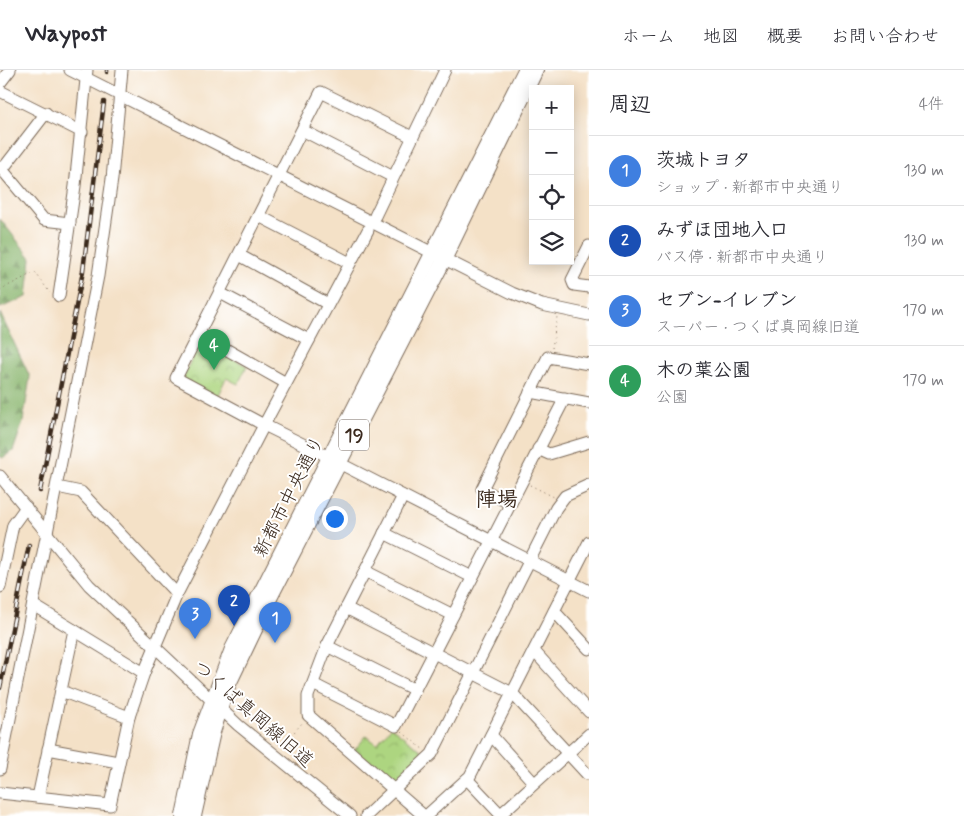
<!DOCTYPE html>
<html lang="ja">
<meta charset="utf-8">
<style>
:root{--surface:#fff;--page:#f7f7f7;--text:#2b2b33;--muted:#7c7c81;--line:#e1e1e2;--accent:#7c3aed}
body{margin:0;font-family:Mynerve,"Klee One",sans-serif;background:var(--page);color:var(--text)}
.controls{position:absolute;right:15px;top:15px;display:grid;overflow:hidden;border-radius:0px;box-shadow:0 2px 12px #0003}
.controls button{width:45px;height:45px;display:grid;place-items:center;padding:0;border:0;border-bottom:1px solid var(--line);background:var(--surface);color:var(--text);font:25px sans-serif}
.you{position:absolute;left:334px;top:448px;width:18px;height:18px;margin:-12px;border:4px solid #fff;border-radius:50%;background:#1a73e8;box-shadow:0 0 0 8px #1a73e833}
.badge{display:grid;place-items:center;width:32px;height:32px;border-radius:50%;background:var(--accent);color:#fff;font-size:16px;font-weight:700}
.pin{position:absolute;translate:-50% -41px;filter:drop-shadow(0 1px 2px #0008)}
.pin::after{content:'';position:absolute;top:26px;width:18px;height:15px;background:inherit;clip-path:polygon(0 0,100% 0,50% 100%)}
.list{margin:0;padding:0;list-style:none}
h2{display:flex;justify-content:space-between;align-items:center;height:65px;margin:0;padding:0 20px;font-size:21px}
h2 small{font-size:16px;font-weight:400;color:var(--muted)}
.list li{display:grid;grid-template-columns:32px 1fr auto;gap:15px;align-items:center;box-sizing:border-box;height:70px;padding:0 20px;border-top:1px solid var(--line)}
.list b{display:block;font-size:19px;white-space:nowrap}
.list p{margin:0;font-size:16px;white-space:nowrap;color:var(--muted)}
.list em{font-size:16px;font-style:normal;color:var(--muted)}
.icon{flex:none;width:28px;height:28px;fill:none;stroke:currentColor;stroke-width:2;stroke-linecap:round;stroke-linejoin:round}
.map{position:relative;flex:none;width:589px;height:746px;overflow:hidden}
header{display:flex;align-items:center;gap:30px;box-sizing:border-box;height:70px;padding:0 25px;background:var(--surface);border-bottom:1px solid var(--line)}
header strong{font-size:24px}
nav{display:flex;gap:28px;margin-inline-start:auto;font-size:18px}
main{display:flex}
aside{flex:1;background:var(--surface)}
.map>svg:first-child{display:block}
</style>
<header>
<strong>Waypost</strong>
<nav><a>ホーム</a><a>地図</a><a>概要</a><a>お問い合わせ</a></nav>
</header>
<main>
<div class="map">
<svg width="589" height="746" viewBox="0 0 589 746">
<defs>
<pattern id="forest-firs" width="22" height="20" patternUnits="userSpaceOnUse" patternTransform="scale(1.25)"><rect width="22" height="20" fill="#8ab66e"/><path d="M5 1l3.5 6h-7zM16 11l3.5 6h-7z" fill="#72945a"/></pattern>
<pattern id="park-crowns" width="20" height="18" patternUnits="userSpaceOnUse" patternTransform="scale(1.25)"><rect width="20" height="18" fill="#add580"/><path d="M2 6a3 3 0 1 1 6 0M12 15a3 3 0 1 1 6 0" fill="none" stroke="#96b76e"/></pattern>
</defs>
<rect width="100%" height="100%" fill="#fff"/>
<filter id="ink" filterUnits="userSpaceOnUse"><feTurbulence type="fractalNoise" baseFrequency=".02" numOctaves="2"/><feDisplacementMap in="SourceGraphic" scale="10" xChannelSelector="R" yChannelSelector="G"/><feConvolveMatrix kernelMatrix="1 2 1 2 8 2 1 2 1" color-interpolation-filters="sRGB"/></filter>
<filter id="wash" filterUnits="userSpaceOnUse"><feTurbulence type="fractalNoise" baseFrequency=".0096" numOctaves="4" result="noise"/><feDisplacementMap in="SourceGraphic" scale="20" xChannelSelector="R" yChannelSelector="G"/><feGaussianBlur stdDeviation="1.12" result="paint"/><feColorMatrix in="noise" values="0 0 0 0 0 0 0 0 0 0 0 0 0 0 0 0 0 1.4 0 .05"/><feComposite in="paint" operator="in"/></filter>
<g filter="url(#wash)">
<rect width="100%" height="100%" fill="#f4e1c7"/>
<!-- forest -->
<g fill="url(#forest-firs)" stroke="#627046">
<polygon points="0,149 31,188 27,227 0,238"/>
<polygon points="0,243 30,307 23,352 13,381 2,388 0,386"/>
</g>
<!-- park -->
<g fill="url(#park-crowns)" stroke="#74804f">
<polygon points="200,272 247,296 238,314 226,308 217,327 182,309"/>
<polygon points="391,657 426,684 395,713 354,681 366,666 377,674"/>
</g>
</g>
<g filter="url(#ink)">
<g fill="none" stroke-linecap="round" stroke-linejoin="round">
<!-- minor casing -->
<g stroke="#7c6a59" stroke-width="13">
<g id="minor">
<polyline points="70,0 512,223 542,235 589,245"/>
<polyline points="0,13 10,0"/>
<polyline points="0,21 82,62"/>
<polyline points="302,60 393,107"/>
<polyline points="0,97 44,150 70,153"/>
<polyline points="2,100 46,43"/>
<polyline points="259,146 350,193"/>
<polyline points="375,146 445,0"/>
<polyline points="589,176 572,210 574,215 589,217"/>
<polyline points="239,185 328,234"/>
<polyline points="220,223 309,270"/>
<polyline points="59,226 75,116 87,0"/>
<polyline points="199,264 286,313"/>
<polyline points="530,322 589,333"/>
<polyline points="538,379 549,384 589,372"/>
<polyline points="329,387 264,355 368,160"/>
<polyline points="339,393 589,521"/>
<polyline points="0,406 89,515 238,655 350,746"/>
<polyline points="57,417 81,422 177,524"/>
<polyline points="403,426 327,576 308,626 308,645 424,746"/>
<polyline points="509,433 482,419 548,287 589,294"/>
<polyline points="384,463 472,507"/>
<polyline points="365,501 453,545"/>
<polyline points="0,517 13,455 26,437"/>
<polyline points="33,535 144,603 177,524 264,355 176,308 321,22 412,67"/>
<polyline points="346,538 512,623 587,704"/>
<polyline points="554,541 589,579"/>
<polyline points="327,576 415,620"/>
<polyline points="534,581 589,642"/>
<polyline points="313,614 396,656 565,328"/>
<polyline points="61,621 129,647"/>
<polyline points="491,665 534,713"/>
<polyline points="48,679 118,692"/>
<polyline points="0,699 98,206 112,109 122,0"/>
<polyline points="467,709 502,746"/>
<polyline points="0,723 110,735 129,647 144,603"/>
<polyline points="38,727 74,560"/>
<polyline points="501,744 589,664"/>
<polyline points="366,746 432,684 556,438 565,426 589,415"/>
<polyline points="426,746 470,706 589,472"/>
</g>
</g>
<!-- major casing -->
<g stroke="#7c6a59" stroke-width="16">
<g id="major">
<polyline points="183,746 200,664 232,579 525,0"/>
<polyline points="194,746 213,662 227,618 272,524 444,190 536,0"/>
</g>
</g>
<!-- path -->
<g stroke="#7c6a59" stroke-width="1" stroke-dasharray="1 4" stroke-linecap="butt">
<polyline points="0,220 35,202 50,223"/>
<polyline points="552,278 557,247"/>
<polyline points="530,415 554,427"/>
<polyline points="402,662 424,680"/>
<polyline points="281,677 303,652"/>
</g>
<!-- minor -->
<use href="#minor" stroke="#fff" stroke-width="11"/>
<!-- major -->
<use href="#major" stroke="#fff" stroke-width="14"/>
<!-- rail casing -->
<g stroke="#3b2a1e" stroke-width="4.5">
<g id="rail">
<polyline points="107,2 107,0"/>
<polyline points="40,421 83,201 104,32"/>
<polyline points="0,618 29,475"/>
</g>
</g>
<!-- rail -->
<use href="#rail" stroke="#fff" stroke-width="2.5" stroke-dasharray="8" stroke-linecap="butt"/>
</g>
</g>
<g text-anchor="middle" stroke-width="4" stroke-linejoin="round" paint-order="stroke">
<!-- shield labels -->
<rect fill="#fff" stroke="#766a62" stroke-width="1" x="339" y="349.5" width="30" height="31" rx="4"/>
<g font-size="18" font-weight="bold" fill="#3b2a1e">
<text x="354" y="371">19</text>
</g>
<!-- street labels -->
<g font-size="19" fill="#3b2a1e" stroke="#fff">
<text transform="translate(288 426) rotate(-63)" y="7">新都市中央通り</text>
<text transform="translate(254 643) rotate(41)" y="7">つくば真岡線旧道</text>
</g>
<!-- quarter labels -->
<g font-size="21" font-weight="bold" fill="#3b2a1e" stroke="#fff">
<text x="497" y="436">陣場</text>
</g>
</g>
</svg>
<div class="controls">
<button>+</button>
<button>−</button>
<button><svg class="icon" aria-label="locate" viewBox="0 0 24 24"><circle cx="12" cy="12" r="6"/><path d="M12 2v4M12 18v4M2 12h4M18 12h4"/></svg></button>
<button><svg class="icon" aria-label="layers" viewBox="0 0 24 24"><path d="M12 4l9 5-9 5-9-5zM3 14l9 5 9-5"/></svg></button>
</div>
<div class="you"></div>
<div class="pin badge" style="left:275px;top:573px;background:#3f7fe0">1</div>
<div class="pin badge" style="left:234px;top:556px;background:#1a4fb4">2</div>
<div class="pin badge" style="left:195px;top:569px;background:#3f7fe0">3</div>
<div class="pin badge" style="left:214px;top:300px;background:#2e9e5b">4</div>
</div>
<aside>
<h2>周辺<small>4件</small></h2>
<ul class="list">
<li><span class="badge" style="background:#3f7fe0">1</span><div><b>茨城トヨタ</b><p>ショップ · 新都市中央通り</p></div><em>130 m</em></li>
<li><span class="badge" style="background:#1a4fb4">2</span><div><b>みずほ団地入口</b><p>バス停 · 新都市中央通り</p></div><em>130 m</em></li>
<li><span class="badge" style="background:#3f7fe0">3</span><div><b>セブン-イレブン</b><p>スーパー · つくば真岡線旧道</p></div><em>170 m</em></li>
<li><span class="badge" style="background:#2e9e5b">4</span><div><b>木の葉公園</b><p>公園</p></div><em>170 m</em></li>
</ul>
</aside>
</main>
